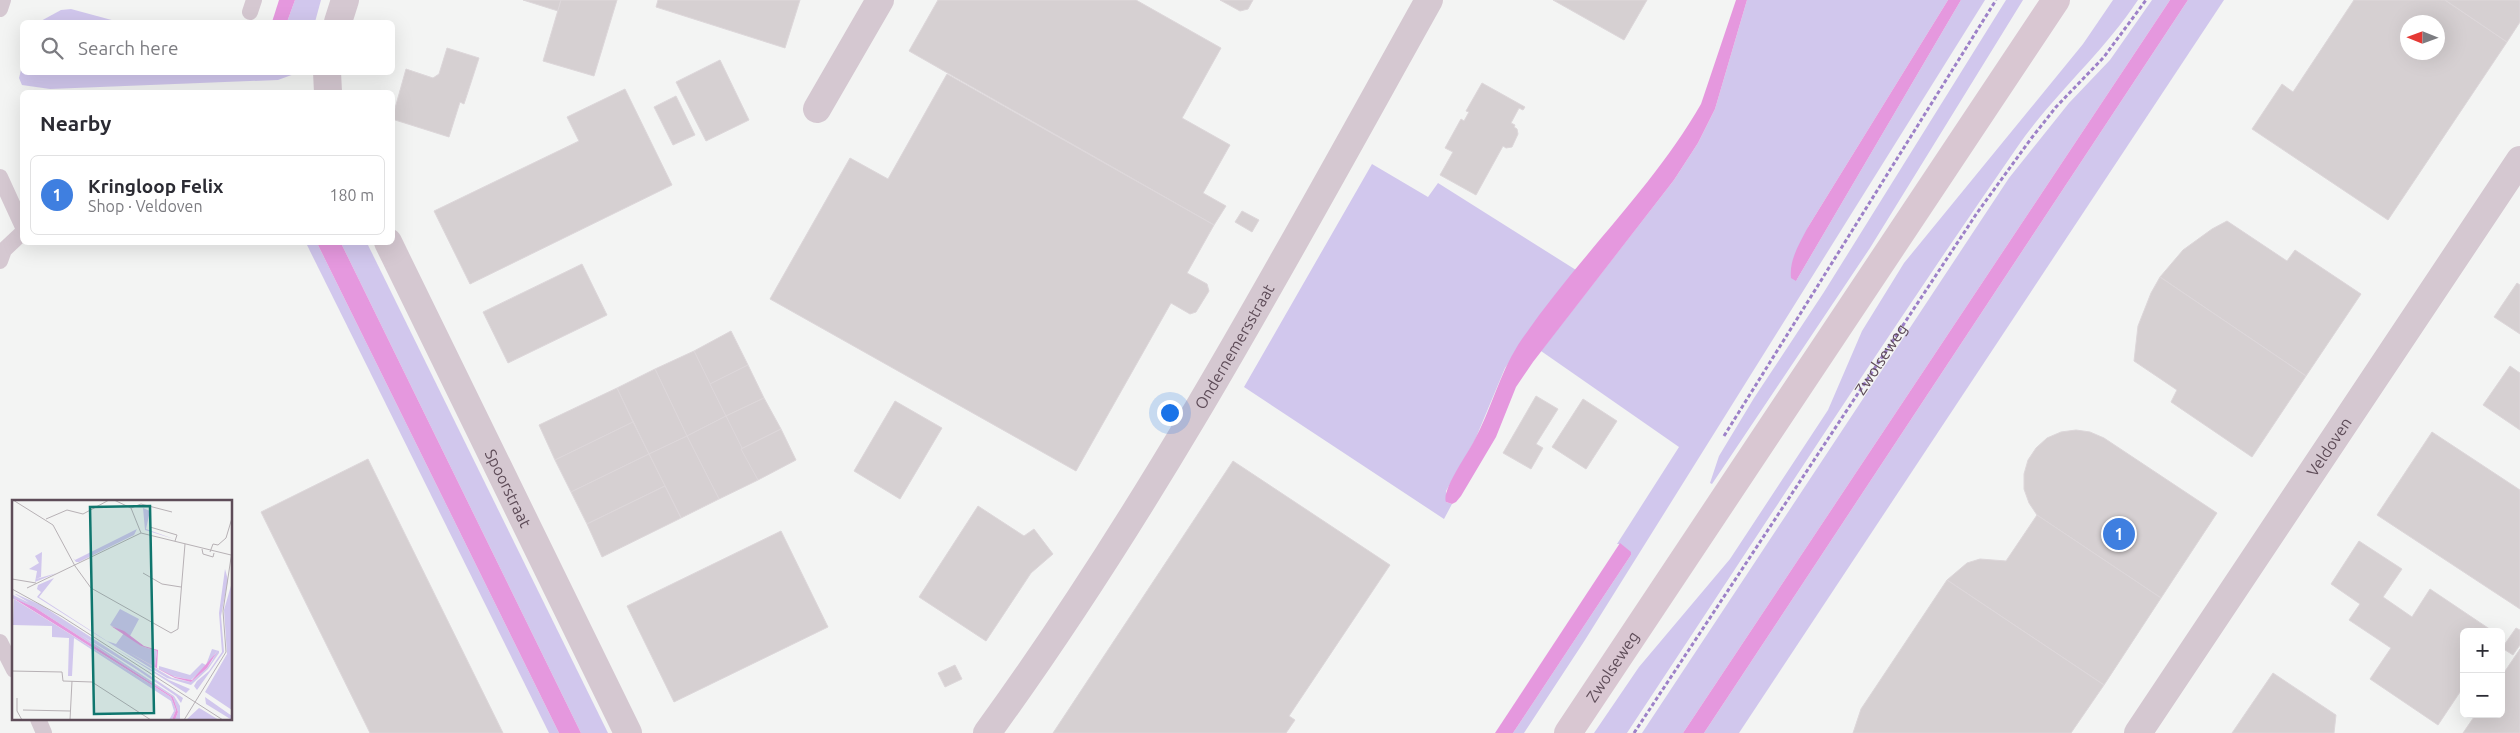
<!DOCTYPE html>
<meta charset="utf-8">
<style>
:root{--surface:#fff;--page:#f7f7f7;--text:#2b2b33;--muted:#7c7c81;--line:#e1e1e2;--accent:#d52c89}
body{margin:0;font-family:Ubuntu,sans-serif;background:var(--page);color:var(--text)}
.controls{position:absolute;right:15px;bottom:15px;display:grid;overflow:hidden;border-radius:8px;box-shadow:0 5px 20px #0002}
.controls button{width:45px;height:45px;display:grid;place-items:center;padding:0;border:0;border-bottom:1px solid var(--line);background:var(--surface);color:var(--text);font:25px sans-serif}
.compass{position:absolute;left:2400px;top:15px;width:45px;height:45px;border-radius:50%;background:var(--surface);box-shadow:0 5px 20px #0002;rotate:271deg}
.you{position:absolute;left:1169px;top:412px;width:18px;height:18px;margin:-12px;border:4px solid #fff;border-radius:50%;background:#1a73e8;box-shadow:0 0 0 8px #1a73e833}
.badge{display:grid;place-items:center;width:32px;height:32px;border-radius:50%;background:var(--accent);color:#fff;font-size:16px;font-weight:700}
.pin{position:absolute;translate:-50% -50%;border:2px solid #fff;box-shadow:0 1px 5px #0006}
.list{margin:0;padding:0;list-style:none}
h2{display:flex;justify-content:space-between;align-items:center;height:65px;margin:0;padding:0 20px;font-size:21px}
h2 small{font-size:16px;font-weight:400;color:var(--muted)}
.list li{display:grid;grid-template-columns:32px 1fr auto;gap:15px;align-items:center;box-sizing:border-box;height:80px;margin:0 10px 10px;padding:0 10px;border:1px solid var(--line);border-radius:8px}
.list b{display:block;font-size:19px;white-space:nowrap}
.list p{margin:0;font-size:16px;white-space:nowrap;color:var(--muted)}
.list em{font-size:16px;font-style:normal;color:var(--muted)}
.icon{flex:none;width:28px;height:28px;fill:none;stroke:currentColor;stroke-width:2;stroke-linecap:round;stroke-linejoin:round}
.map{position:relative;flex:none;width:2520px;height:733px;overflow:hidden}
.search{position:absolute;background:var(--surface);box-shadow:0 5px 20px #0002;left:20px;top:20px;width:375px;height:55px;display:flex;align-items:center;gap:12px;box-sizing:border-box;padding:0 18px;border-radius:8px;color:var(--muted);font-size:19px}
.panel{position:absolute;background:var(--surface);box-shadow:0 5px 20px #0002;left:20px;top:90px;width:375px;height:155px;border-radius:8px}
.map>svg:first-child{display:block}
</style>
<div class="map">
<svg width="2520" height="733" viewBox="0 0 2520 733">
<rect width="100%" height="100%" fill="#f3f4f3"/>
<!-- green -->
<g fill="#d1c7ed">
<polygon points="295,0 321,0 315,22 287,22"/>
<polygon points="1747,0 1948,0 1808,227 1796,281 1961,0 1985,0 1585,640 1524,733 1513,733 1631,555 1620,544 1617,544 1679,447 1541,351 1674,180 1698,143 1715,109"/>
<polygon points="2006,0 2023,0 1870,248 1712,484 1710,483 1719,456 1754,398 1824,292"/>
<path d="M2113 0H2138C2103 53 2054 94 2018 146 1884 339 1757 537 1627 733H1594L1639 667 1730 559 1828 410 1862 331 1904 263 2083 44Z"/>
<polygon points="2152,0 2170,0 1683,733 1642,733 2009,178 2069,103 2110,60"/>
<polygon points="2188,0 2224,0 1739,733 1704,733"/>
<polygon points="71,9 119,22 39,22 61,10"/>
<polygon points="22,66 22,72 297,73 278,80 50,89 22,85 19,78"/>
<polygon points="1372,164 1428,197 1438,183 1576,270 1505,368 1475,440 1446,491 1446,502 1452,504 1444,519 1244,387"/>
<polygon points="306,243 317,243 559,733 549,733"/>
<polygon points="341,243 367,243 608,733 581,733"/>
</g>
<!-- water -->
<g fill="#e598de">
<polygon points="279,0 295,0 287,22 272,22"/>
<path d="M1736 0H1747L1715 109 1698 143 1674 180 1533 362 1516 387 1496 437 1461 496 1456 502 1452 504 1446 502C1441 491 1468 453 1474 441 1491 410 1499 375 1518 345 1574 261 1651 191 1701 104Z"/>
<path d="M1948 0H1961L1796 281 1791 278C1789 259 1800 243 1808 227Z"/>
<polygon points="2170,0 2188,0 1704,733 1683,733"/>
<polygon points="317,243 341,243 581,733 559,733"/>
<polygon points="1620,543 1631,552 1631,555 1513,733 1495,733"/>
</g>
<!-- building -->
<g fill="#d6d0d2" stroke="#ddd7da" fill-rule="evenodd">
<polygon points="523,0 561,0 558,11"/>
<polygon points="561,0 617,0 594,76 543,61"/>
<polygon points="658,0 800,0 785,48 656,7"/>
<polygon points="938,0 1136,0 1221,48 1182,118 1230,145 1203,193 1226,206 1214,225 909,51"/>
<polygon points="1220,0 1253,0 1248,9 1240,11"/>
<polygon points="1553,0 1647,0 1624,40"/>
<path d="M2354 0H2445L2507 42 2388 220 2252 129 2282 84 2293 92ZM2408 22H2438V52H2408Z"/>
<polygon points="2445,0 2520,0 2520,22 2507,42"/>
<polygon points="447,48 479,58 464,104 460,102 449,137 392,119 406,69 433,78 439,74"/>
<polygon points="720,60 749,120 706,141 676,82"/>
<polygon points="947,74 1214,225 1187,273 1207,284 1209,291 1196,312 1190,314 1171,303 1076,471 770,299 850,158 888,179"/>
<polygon points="1482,83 1525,107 1523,110 1519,108 1511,123 1515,125 1514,127 1517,129 1518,134 1512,147 1506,148 1503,146 1476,195 1440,175 1453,152 1445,148 1461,119 1464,121 1469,112 1466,111"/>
<polygon points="625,89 672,185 470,284 434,211 579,141 567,117"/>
<polygon points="676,96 695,135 673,145 654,107"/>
<polygon points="1242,211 1259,220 1252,232 1235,222"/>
<polygon points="2227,221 2287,261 2295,250 2361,294 2306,376 2160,277 2183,250 2212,229"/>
<polygon points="582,264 607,315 508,363 483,312"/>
<polygon points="2160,277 2306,376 2252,457 2171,402 2177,390 2134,361 2138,326 2151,293"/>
<polygon points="2517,283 2520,285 2520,334 2494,317"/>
<polygon points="731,331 748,365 710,384 694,351"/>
<polygon points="694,351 726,416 687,436 655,369"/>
<polygon points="748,365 764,398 726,416 710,384"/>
<polygon points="2510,366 2520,373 2520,430 2483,405"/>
<polygon points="655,369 687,436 649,454 617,388"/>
<polygon points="617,388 633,422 555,460 539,425"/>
<polygon points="1536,396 1558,409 1536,444 1543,448 1531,469 1503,453"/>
<polygon points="764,398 781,429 741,449 726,416"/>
<polygon points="1583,399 1617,421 1586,469 1552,447"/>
<polygon points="895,401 942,428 900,499 854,471"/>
<polygon points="726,416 758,480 719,499 687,436"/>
<polygon points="633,422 649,454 571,492 555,460"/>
<polygon points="781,429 796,460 758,480 741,449"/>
<polygon points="2076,430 2090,432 2104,438 2217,513 2161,598 2037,515 2029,503 2024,489 2024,474 2028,460 2036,448 2047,438 2061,432"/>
<polygon points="2432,432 2520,490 2520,609 2377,515"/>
<polygon points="687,436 719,499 681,518 649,454"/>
<polygon points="649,454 665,486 587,524 571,492"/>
<polygon points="368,459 503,733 370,733 261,512"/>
<polygon points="1233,461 1390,565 1289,716 1295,720 1286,733 1053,733"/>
<polygon points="665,486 681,518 602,557 587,524"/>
<polygon points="978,506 1024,536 1034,529 1053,554 1031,573 986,641 919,597"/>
<polygon points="2037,515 2161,598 2104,685 1947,580 1967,563 1980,559 2006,561"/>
<polygon points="781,531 828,627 674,702 627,606"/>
<polygon points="2359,541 2402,569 2383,597 2412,617 2430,589 2494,632 2464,632 2464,686 2438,725 2370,679 2391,648 2349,620 2360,604 2331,584"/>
<polygon points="1947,580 2104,685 2071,733 1853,733 1861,709"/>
<polygon points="2516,628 2520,630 2520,645 2513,655 2502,648"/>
<polygon points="2520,649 2520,733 2463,733 2476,714 2501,714 2501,677"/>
<polygon points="955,665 962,679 945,687 938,673"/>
<polygon points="2273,673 2336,715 2334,733 2232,733"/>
</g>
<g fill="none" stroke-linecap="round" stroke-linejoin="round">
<!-- path -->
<g stroke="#9d81c8" stroke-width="3" stroke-dasharray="4 2.5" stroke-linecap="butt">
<polyline points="1724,436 1996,0"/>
<path id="s1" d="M1634 733 1977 213 2030 140 2056 107 2104 57 2146 0"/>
</g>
<!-- service -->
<g stroke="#d5c8d1" stroke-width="16">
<polyline points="0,9 3,0"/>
<polyline points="250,12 254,0"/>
<polyline points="0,177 22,225"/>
<polyline points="0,261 4,250 22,233"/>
<polyline points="0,642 14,670"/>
<polyline points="38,719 44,733"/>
</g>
<!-- minor -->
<g stroke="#d5c8d1" stroke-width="28">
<polyline points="338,22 345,0"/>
<polyline points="327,72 328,92"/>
<polyline points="817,109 880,0"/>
<path id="s2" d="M388 242 628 733"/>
<path id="s3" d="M987 733C1155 502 1290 249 1429 0"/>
<path id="s4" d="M2138 733 2520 160"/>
</g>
<!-- secondary -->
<path stroke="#d9c7d2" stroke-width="28" id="s5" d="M1568 733 2056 0"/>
</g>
<g text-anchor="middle" stroke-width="4" stroke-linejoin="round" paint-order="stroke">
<!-- street labels -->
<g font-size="16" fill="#5e4c58" stroke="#fff">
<text dy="6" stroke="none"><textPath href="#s3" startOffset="459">Ondernemersstraat</textPath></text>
<text dy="6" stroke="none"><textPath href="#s1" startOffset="448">Zwolseweg</textPath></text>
<text dy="6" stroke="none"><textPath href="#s4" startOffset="344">Veldoven</textPath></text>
<text dy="6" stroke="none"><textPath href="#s2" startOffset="274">Spoorstraat</textPath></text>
<text dy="6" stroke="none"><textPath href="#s5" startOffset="80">Zwolseweg</textPath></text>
</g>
</g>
<!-- overview -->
<g transform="translate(12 500)">
<rect width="220" height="220" fill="#f3f4f3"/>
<path d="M131 8 138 11 134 29 162 39 133 30ZM125 29 122 35 67 62H64L61 58 63 60ZM30 52 29 77 24 79 45 73 23 82 25 71 17 69 27 63 23 56ZM213 69 216 80 209 116 212 152 185 190 182 186 185 181 197 171 210 152 207 113ZM42 78 27 97 95 141 104 144 112 133 129 146 145 151 143 167 118 153 160 178 179 182 195 168 200 161 205 151 195 166 179 180 160 176 147 169V166L178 175 190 163 194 165 200 149 207 151V153L196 169 179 185 155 178 88 137 25 97 29 92 25 89 26 85ZM220 82V210L193 192 215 154 212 110ZM3 94H4L29 105 119 163 171 198 169 203 164 196 124 169ZM1 95 28 108 162 196 168 206V220H163L166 212 161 197 22 107 0 98ZM2 99 159 197 164 210 160 220H157L162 211 159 201 62 138 60 176H56L57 138 40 137V126L1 125ZM108 109 127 119 118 136 98 125ZM101 147 157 180 178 189 174 193ZM193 197 220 216V220L194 204ZM187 208 189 209 207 220H174Z" fill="#d1c7ed"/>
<path d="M1 98 22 107 161 197 166 212 163 220H160L164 210 159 197ZM99 126 112 131 132 146 146 150 145 168 163 177 180 180 205 152 195 168 179 182 163 178 118 154 143 167 145 151 129 146Z" fill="#e598de"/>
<path fill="none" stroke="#b7b1b5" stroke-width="1" d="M1 0 41 25 63 66 79 88 159 133 166 129 173 44M102 0 119 8 129 33M119 8 129 4 160 12M34 19 55 10 71 14 97 0M138 27 165 35 163 41M190 49 191 54 201 57 202 53M198 52 201 44 206 45 214 38 220 18M131 73 150 84 169 87M0 79 24 83M15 88 129 33 219 55M0 89 49 116 211 220M0 171 50 172 51 181 80 182 139 220M5 198V211L10 220M11 210 58 211M58 220 60 181M172 220 214 152 211 111 220 51"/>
<path fill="#0f766e" fill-opacity="0.15" stroke="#0f766e" stroke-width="2.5" d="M138 6 142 213 82 214 78 7Z"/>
<rect width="220" height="220" fill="none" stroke="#5e4c58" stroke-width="2.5"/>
</g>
</svg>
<div class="controls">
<button>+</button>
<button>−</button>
</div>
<svg class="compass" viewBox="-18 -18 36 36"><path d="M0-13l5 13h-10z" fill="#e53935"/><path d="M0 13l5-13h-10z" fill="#7c7c81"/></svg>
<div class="you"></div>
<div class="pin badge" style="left:2119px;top:534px;background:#3f7fe0">1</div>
<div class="search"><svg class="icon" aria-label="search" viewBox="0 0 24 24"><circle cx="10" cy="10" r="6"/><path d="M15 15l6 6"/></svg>Search here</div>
<section class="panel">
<h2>Nearby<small></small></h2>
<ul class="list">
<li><span class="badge" style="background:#3f7fe0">1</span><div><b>Kringloop Felix</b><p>Shop · Veldoven</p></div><em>180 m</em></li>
</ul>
</section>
</div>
